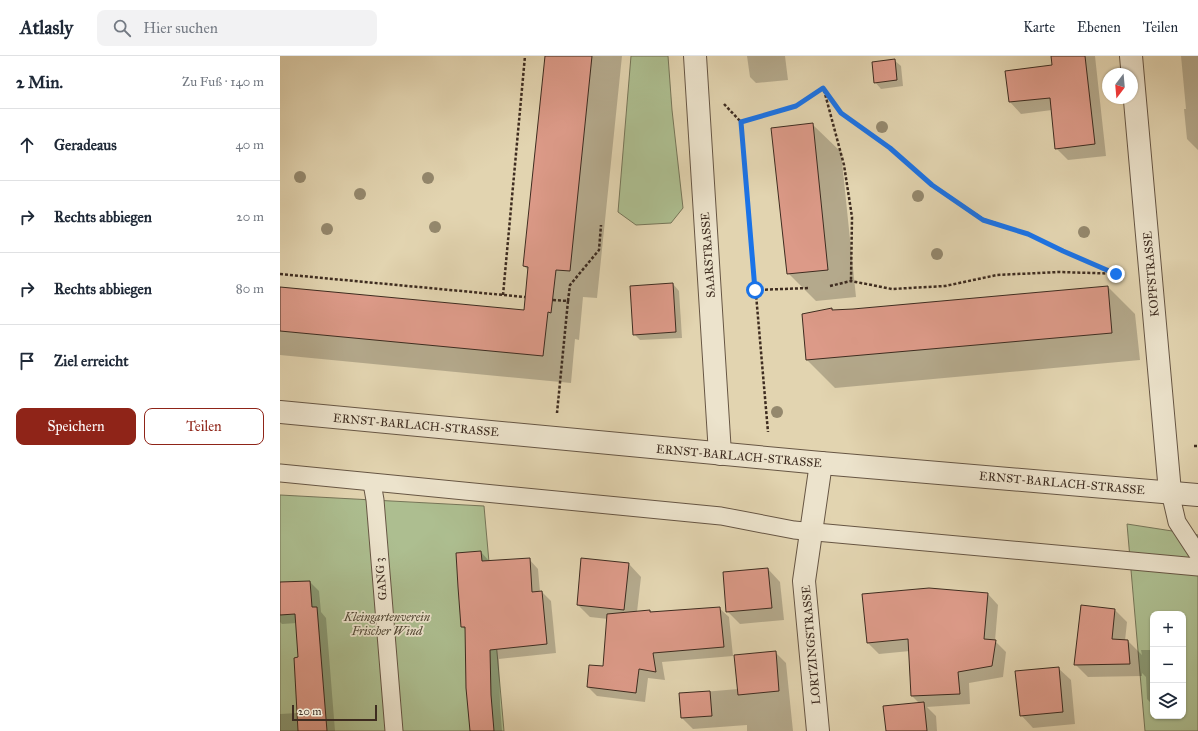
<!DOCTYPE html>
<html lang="de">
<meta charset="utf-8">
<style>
:root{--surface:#fff;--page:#f2f2f3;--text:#1f2937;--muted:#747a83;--line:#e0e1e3;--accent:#8f2418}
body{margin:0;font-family:"IM FELL Great Primer",serif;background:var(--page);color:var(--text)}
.controls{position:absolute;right:12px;bottom:12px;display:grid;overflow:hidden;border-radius:8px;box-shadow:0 1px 3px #0004}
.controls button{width:36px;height:36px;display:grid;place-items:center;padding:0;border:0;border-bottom:1px solid var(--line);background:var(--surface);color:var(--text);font:20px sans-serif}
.compass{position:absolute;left:822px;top:12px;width:36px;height:36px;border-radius:50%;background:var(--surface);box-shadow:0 1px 3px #0004;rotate:196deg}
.scale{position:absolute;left:12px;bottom:10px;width:85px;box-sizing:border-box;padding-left:4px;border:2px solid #3e2c20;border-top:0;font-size:11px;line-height:14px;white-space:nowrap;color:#3e2c20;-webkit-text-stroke:3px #ece3cc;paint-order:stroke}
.stop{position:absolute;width:12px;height:12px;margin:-9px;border:3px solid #1a73e8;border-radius:50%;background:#fff}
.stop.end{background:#1a73e8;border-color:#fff;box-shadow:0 1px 4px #0008}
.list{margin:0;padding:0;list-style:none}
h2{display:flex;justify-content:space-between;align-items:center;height:52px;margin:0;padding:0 16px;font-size:17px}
h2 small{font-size:13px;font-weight:400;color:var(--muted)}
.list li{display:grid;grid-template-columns:26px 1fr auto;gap:12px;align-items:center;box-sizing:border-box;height:72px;padding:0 16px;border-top:1px solid var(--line)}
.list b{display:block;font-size:15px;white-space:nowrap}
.list em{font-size:13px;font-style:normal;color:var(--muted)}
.actions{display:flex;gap:8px;padding:12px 16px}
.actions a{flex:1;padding:9px 0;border:1px solid var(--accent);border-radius:8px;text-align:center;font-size:14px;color:var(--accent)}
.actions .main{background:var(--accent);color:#fff}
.icon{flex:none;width:22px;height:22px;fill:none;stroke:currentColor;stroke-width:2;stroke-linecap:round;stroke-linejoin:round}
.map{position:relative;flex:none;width:918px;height:675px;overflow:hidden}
header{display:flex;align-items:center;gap:24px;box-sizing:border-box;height:56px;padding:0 20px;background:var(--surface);border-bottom:1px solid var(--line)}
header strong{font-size:19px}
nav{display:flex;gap:22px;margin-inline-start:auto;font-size:14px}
.search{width:280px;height:36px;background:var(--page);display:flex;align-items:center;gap:10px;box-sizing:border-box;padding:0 14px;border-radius:8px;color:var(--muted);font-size:15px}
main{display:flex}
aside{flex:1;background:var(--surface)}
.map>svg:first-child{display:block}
</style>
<header>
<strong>Atlasly</strong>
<div class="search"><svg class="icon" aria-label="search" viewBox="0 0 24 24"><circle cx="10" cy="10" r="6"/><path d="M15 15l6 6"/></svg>Hier suchen</div>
<nav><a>Karte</a><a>Ebenen</a><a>Teilen</a></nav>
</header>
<main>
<aside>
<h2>2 Min.<small>Zu Fuß · 140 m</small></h2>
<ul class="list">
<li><svg class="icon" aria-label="ahead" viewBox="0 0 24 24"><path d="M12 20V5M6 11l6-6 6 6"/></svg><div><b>Geradeaus</b></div><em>40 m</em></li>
<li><svg class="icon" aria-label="right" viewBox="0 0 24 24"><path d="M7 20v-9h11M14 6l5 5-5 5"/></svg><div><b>Rechts abbiegen</b></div><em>20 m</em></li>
<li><svg class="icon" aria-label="right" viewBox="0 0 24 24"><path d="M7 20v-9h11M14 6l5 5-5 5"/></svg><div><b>Rechts abbiegen</b></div><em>80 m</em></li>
<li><svg class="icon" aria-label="arrive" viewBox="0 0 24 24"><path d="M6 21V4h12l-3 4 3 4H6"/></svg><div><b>Ziel erreicht</b></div></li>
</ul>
<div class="actions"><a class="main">Speichern</a><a>Teilen</a></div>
</aside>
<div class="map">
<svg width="918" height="675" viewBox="0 0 918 675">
<rect width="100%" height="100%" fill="#e2d4b0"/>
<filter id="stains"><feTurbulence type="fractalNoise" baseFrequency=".005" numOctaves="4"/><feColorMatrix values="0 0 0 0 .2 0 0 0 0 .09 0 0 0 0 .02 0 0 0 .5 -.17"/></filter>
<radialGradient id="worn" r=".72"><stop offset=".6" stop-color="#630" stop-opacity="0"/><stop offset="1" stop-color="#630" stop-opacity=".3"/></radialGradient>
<!-- green -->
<g fill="#adbe90" stroke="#767558" fill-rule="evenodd">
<polygon points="351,0 388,0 392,54 403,152 391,167 356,169 338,156"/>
<polygon points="0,439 204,450 224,675 0,675"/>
<path d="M847 468 918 479V675H865ZM873 558H903V660H873Z"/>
</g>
<!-- shadow -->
<g fill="#0003">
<polygon points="266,0 342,0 317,242 303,241 299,284 295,283 291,327 0,299 0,231 245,255 249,215 244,210"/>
<polygon points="467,0 505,0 508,24 476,27 470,21"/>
<polygon points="772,0 815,0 826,100 788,104 776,92 772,54 741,58 730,46 773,10"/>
<polygon points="901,0 918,0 918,94 907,83 904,53 906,53"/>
<polygon points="614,4 621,10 623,30 601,33 595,26"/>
<polygon points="533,69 561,96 576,241 536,245 508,217"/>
<polygon points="393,228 399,235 402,282 360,284 354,278"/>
<polygon points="828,231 855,258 860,304 555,332 527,304 523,259 552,253 554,255"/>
<polygon points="201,496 210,506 249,503 258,513 260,536 262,536 271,545 276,597 219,603 220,649 222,675 190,675 186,574 182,571"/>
<polygon points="349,508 361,521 357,556 370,555 372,557 439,552 449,561 453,600 382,606 385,624 368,622 365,646 317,640 308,631 324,611 328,563 310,561 298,549"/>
<polygon points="488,513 500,526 504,564 460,568 447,555"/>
<polygon points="30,526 39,535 41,556 46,562 55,675 0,675 0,658 18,657 19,602 17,567 2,568 0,566 0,527"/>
<polygon points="708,538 718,549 715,585 726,596 723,621 689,627 690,648 647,651 656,660 657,675 607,675 640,648 632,640 630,595 599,598 588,587"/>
<polygon points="835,554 847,566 845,585 848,585 862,599 861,594 873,594 873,649 867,643 866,621 862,617 862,620 808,621 795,608"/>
<polygon points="495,596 506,607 513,675 467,675 467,669 413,673 402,662 400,638 458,633"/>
<polygon points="778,612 791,624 795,668 753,672 741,659"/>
</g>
<!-- building -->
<g fill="#dc9a88" stroke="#3e2c20">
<polygon points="265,0 312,0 290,215 276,214 271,257 268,256 263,300 0,275 0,231 244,254 248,211 243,210"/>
<polygon points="771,0 805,0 815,88 775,93 770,42 729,46 725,15 772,9"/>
<polygon points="615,3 617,24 594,27 592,6"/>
<polygon points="533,67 548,214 507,218 491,72"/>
<polygon points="393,227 396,276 353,279 350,230"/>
<polygon points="828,230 832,277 526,304 522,258 552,252 552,254 573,253"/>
<polygon points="201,495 202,505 250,502 252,536 262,535 267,588 210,594 211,639 214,675 190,675 186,632 185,571 181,571 178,531 176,497"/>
<polygon points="301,502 349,507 344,554 297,549"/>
<polygon points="488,512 492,552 446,556 443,516"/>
<polygon points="30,525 32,551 37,551 47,675 18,675 14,602 18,601 15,558 0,559 0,526"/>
<polygon points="649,532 708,537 704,583 716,584 712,610 678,616 680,638 631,640 628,583 587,587 582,538"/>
<polygon points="801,549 835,553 832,583 848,584 850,608 794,609"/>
<polygon points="440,551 444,591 373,597 376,616 359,613 356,637 307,631 309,609 323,610 327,558 370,554 370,556"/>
<polygon points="496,595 499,635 458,639 454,599"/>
<polygon points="779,611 783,656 740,660 735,615"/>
<polygon points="430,635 432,660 401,662 399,637"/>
<polygon points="644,646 647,675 606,675 603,650"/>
</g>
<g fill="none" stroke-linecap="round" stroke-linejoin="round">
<!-- lane casing -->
<g stroke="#675644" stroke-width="19">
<g id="lane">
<polyline points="0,417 441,460 514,474 918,511"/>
<polyline points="92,427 95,444 114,675"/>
<polyline points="890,436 897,466 918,498"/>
</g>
</g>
<!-- street casing -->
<g stroke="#675644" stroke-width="24">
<g id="street">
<polyline points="415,0 440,398"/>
<polyline points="851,0 890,436"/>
<polyline points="0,356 541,407 918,439"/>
<polyline points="538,675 524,525 541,407"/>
</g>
</g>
<!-- path -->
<g stroke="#3e2c20" stroke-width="2.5" stroke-dasharray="3 2" stroke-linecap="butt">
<polyline points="544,34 564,109 572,161 571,225"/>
<polyline points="444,48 461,66 488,376"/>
<polyline points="461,66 516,50 543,32 561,57 610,92 652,129 703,163 748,178 783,195 836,218"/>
<polyline points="0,218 245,241"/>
<polyline points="550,230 571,225 612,233 665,230 717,219 779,216 845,218"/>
<polyline points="475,234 530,232"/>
<polyline points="223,239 245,0"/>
<polyline points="273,244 288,245 277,357"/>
<polyline points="288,245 290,229 319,194 321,169"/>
<polyline points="914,390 918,390"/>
</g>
<!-- lane -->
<use href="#lane" stroke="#ece3cc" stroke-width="17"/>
<!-- street -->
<use href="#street" stroke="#ece3cc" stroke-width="22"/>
</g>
<!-- trees -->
<g fill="#94886d">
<circle cx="602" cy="71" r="6"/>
<circle cx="20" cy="121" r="6"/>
<circle cx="148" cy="122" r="6"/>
<circle cx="80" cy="138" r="6"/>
<circle cx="638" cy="140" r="6"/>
<circle cx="155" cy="171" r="6"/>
<circle cx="47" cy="173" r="6"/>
<circle cx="804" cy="176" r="6"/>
<circle cx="657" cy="198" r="6"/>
<circle cx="497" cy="356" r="6"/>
</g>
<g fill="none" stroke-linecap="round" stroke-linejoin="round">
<!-- route -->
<polyline stroke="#1a73e8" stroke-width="5" points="475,234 461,66 516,50 543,32 561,57 610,92 652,129 703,164 748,178 783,195 836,218"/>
</g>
<g text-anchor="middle" stroke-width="3.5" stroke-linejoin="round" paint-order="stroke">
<!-- street labels -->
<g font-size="12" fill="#3e2c20" stroke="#ece3cc">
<text transform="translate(428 199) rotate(-94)" y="4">SAARSTRASSE</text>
<text transform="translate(871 218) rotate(-95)" y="4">KOPFSTRASSE</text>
<text transform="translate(136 369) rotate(5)" y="4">ERNST-BARLACH-STRASSE</text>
<text transform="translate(459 400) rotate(5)" y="4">ERNST-BARLACH-STRASSE</text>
<text transform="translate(782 427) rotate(5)" y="4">ERNST-BARLACH-STRASSE</text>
<text transform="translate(101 523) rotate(-95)" y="4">GANG 3</text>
<text transform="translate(531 589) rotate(-95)" y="4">LORTZINGSTRASSE</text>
</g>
<!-- park labels -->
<g font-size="12" font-style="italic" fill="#544936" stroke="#ece3cc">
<text x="107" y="565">Kleingartenverein<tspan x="107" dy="14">Frischer Wind</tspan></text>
</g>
</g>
<rect width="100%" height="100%" filter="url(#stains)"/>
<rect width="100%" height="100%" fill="url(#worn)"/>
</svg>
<div class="controls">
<button>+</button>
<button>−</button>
<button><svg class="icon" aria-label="layers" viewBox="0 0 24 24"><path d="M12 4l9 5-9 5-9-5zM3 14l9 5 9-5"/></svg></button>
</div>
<svg class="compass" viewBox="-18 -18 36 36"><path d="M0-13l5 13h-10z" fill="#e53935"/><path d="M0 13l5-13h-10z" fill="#747a83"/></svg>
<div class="scale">20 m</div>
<div class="stop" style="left:475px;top:234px"></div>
<div class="stop end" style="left:836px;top:218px"></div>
</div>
</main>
